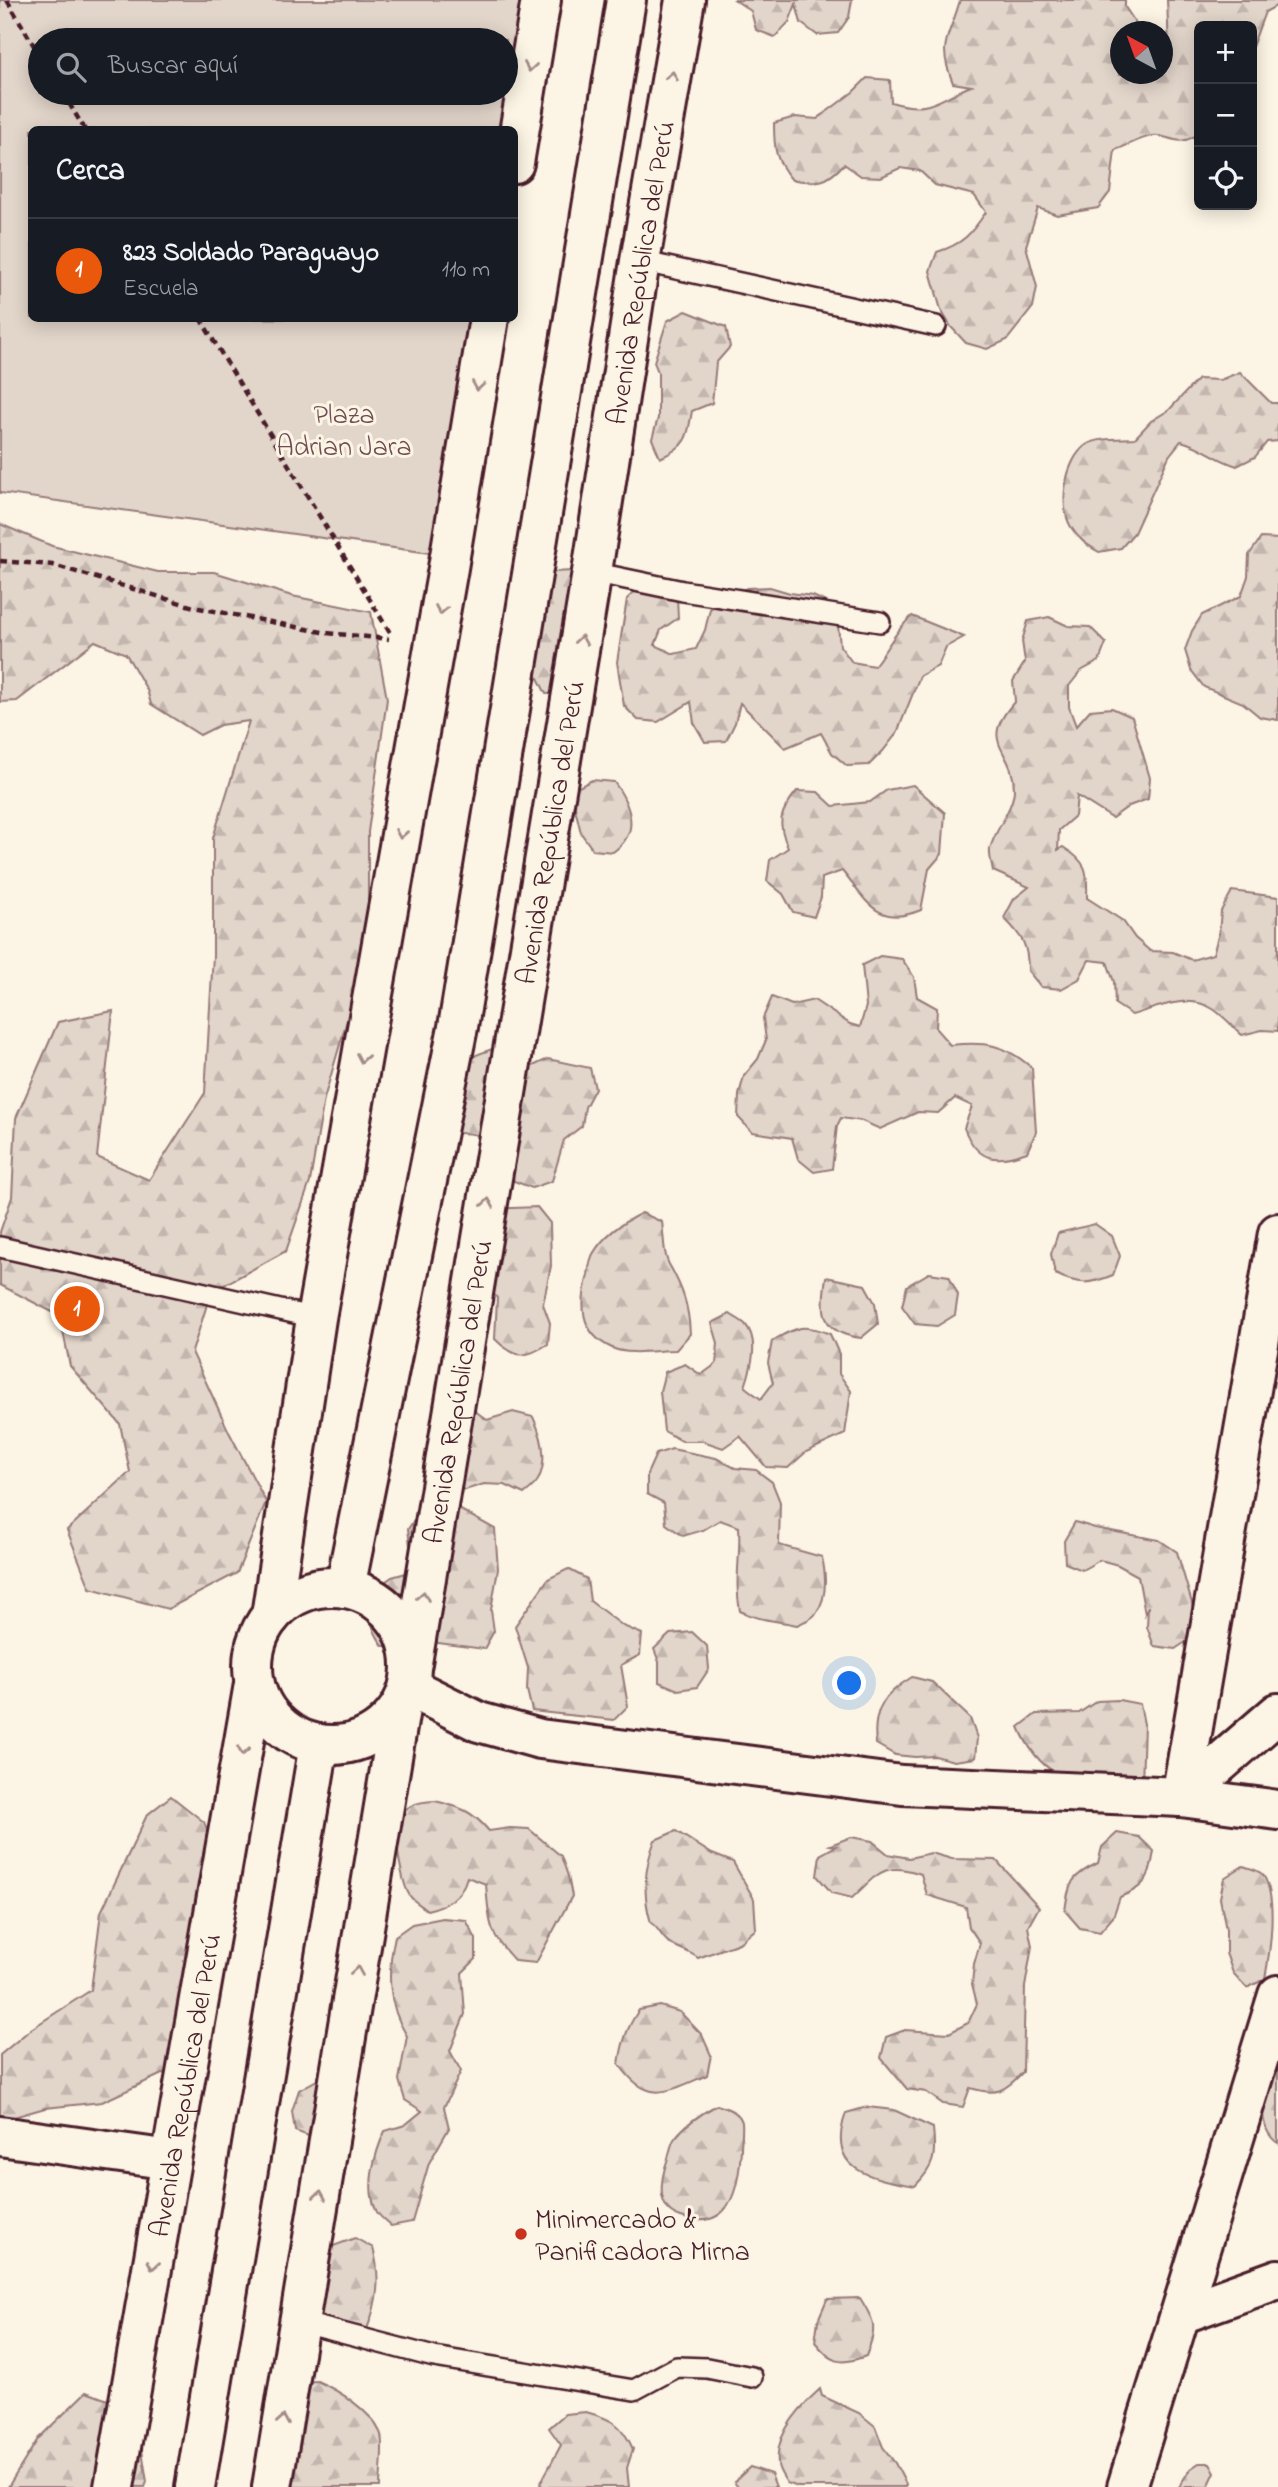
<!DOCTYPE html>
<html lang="es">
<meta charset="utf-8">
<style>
:root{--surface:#171b24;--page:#20242c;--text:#f1f3f6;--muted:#9ea1a6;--line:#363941;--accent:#ea580c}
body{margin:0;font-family:"Indie Flower",sans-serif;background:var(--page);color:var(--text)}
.controls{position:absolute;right:21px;top:21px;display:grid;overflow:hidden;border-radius:10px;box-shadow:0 4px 18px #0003}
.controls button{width:63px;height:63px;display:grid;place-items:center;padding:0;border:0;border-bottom:2px solid var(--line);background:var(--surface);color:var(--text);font:35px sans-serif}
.compass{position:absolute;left:1110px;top:21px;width:63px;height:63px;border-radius:50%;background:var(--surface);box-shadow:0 4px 18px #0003;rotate:319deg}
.you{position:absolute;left:850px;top:1684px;width:24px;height:24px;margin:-18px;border:5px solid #fff;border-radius:50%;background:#1a73e8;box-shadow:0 0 0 10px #1a73e833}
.badge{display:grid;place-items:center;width:46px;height:46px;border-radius:50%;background:var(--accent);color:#fff;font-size:23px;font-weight:700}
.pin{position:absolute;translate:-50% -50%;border:4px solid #fff;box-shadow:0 2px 7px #0006}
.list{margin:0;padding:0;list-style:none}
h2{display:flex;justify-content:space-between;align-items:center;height:91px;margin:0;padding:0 28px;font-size:30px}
h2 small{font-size:23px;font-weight:400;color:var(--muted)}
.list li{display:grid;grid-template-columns:46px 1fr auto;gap:21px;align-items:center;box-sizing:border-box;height:105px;padding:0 28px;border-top:2px solid var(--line)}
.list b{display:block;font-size:26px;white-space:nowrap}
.list p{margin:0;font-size:23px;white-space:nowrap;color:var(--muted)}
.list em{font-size:23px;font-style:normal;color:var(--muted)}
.icon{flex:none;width:38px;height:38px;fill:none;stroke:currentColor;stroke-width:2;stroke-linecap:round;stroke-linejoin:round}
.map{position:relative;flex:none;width:1278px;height:2487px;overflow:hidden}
.search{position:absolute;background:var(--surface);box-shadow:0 4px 18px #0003;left:28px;top:28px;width:490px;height:77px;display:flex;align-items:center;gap:18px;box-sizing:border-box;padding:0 24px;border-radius:38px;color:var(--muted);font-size:26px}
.panel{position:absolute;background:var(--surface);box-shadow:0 4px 18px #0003;left:28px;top:126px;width:490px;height:196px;border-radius:10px}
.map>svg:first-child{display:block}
</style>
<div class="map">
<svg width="1278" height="2487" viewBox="0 0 1278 2487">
<defs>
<pattern id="forest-firs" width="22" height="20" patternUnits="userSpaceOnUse" patternTransform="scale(1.75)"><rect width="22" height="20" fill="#e2d5ca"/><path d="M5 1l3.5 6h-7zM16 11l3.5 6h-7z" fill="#c3b6ae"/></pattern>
</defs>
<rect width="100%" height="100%" fill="#fcf5e5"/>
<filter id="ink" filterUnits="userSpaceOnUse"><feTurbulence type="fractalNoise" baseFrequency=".0143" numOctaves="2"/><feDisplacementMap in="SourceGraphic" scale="14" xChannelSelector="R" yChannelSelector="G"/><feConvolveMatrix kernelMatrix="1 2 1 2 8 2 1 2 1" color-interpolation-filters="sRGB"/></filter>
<g filter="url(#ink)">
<!-- green -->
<path fill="#e2d5ca" stroke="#967a7a" stroke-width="2" fill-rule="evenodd" d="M0 0H527L506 129 32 130V318L475 319 437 554 0 493ZM40 40H506V93H40Z"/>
<!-- forest -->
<g fill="url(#forest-firs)" stroke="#967a7a" stroke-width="2">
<polygon points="735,0 852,0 849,17 838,33 817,35 801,23 796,4 789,22 775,37 756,30 751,11"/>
<path d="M960 0H1125V7L1141 31 1120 32V74H1162L1163 48 1169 49 1167 0H1278V5L1265 12 1252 47V26H1199V133C1178 150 1167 133 1152 136 1140 138 1127 146 1115 150L1110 192 1098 208 1057 215 1038 208 1026 246 1037 287 1033 307 1007 340 987 349 966 343 951 327 941 310 930 271 937 252C963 244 971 234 986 212L974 195 935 185 920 171 900 168 881 177 861 176 844 164C826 184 819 183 792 180 775 160 774 149 774 123L795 117 817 119 853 92 867 78 890 80 891 102C931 114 935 100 971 86L953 83C936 42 950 38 960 0Z"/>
<path d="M686 311 726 327 730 347 716 363 712 403 692 411C687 439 687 446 660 458L652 439 658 418V372L654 362 667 321Z"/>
<path d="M1240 372 1271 403H1278V441L1267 442 1255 457 1237 466C1214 459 1204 447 1181 441L1169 456 1134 533 1121 548 1099 552C1087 545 1078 539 1071 527 1058 506 1065 460 1086 445 1099 437 1120 439 1135 438L1151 421 1169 410 1198 379 1220 380Z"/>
<polygon points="0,524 52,546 158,572 214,572 292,596 371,612 387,699 368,832 368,916 348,1017 324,1099 310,1182 286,1251 211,1292 192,1352 229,1432 266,1502 237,1573 168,1609 90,1588 67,1530 130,1472 120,1424 70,1366 60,1316 0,1285 0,1232 12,1197 16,1118 58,1022 113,1011 97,1157 149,1180 205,1093 213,955 213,838 249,721 220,725 200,735 151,704 147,690 126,654 95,641 17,701 0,702"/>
<polygon points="1261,538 1278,539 1278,720 1260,717 1243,703 1204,687 1191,670 1185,650 1192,631 1202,615 1241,596 1248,576 1249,555"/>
<polygon points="573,571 565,693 546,694 536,674 537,653 552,572"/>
<path d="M643 583 677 598 678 618 661 630 655 645 674 654 696 649 705 630 710 609 727 596 747 588 770 587 790 593 813 596 832 605 838 625 840 646 852 662 874 666C889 647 894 632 912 616L964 637 946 647 938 666 920 676 897 733 883 751 869 765 847 766 832 753 821 733 785 748 740 703 735 723 726 741 705 742 694 723 691 702 658 722 638 720 624 706 617 662 627 599Z"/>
<path d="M1049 617 1068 626 1090 627 1106 643 1099 661 1081 671 1069 686V707L1076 726 1090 710 1112 708 1132 717 1150 778 1148 799 1129 806 1112 818 1077 796 1075 816 1059 830 1058 850 1063 847C1087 862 1088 870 1087 898L1123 921 1135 938 1150 951 1173 952 1192 960 1213 954 1219 933 1221 911 1232 891 1278 897V1031L1262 1030 1242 1035C1233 1027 1224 1016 1213 1009 1188 993 1158 1007 1132 1015L1115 1004 1114 982 1107 962 1089 960 1079 979 1061 989 1041 987 1028 971C1028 945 1023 937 1004 918L1014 899 1029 887 993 871C992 864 989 856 990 849 994 831 1014 808 1014 789 1014 747 976 745 1015 701L1013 681 1025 662 1022 641 1028 621Z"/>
<path d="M592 780 614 782C625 797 638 822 625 840 622 845 617 849 613 852L593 850 581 833 571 791Z"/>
<path d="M913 785 945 813 942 854 929 869 921 910C877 928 867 901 842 871L822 878 821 897 814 917 793 912 783 894 767 881 770 860 788 848C777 822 779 813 797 791L818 792 833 806 870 802 887 790Z"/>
<path d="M880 956 902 959 914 977 917 997 937 1008 936 1029 950 1045C985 1041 1005 1044 1032 1068L1036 1132 1027 1152C995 1164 977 1161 964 1128L972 1106 955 1098 938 1113 918 1112 880 1129 862 1121 841 1118 837 1126 832 1169 814 1172 798 1159 792 1138 752 1132 738 1117 739 1095 744 1076 758 1059 766 1040 763 1018 772 997 792 1005 814 1000 850 1024 860 1027 866 1006 862 965Z"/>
<path d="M497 1047 518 1052 533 1066 548 1059 590 1068 595 1088 585 1107 582 1126 564 1140 552 1181 532 1188 514 1181C497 1148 497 1132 455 1133L461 1070 476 1055Z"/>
<path d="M537 1207 550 1223 551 1266 543 1304 550 1323 548 1344C525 1359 515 1359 495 1339L497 1298 484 1281 491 1209Z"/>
<path d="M642 1213 662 1222C664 1235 663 1255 670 1266 683 1289 689 1307 690 1334L676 1350C657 1350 629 1356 612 1348 579 1333 580 1304 588 1275 589 1268 590 1259 593 1254 604 1235 623 1222 642 1213Z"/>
<path d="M1095 1224 1112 1236 1120 1256 1113 1275C1089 1285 1079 1285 1055 1274L1051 1254 1058 1233Z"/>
<polygon points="929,1273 949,1276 958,1295 955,1315 937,1326 915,1324 902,1306 907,1286"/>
<path d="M826 1277 865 1285 875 1303 878 1324 861 1338C820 1333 821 1312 826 1277Z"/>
<path d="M730 1314C734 1317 741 1320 745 1324 760 1340 751 1369 745 1387L761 1399 773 1383 768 1363 772 1341C797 1327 803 1323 830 1334L839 1354V1374L851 1391 845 1434 806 1452 788 1468 766 1467 740 1436 723 1448 703 1441H682L664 1431 660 1391 665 1372 685 1364 701 1375 716 1364 718 1343 712 1323Z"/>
<path d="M470 1407 487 1420 513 1412 533 1417C542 1436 548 1458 539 1478 537 1484 529 1490 524 1494L505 1485 484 1484 465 1490 445 1485Z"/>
<path d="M672 1449 716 1458 735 1468 756 1470 772 1482 780 1502 779 1545 822 1557C826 1575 828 1597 816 1613 813 1619 803 1622 797 1625 775 1620 760 1621 740 1611 734 1581 741 1556 739 1527L720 1520 703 1530 683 1536 666 1524 664 1503 647 1494V1474L656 1454Z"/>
<path d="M457 1508 495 1529 498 1569 491 1610 494 1631 484 1649 423 1641 402 1646H383C367 1623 370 1615 376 1588L392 1577 413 1571 408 1529 421 1510Z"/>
<polygon points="1075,1522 1095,1528 1159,1540 1177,1552 1196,1617 1192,1638 1175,1649 1154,1646 1147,1627 1148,1606 1145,1614 1138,1576 1118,1565 1100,1560 1082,1570 1065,1563 1064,1541"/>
<polygon points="568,1569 587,1579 590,1601 623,1626 642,1634 640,1655 621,1665 628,1706 614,1720 532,1711 527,1690 528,1668 515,1626 548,1579"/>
<polygon points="692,1632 707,1646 709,1669 697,1687 678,1690 659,1682 659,1662 654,1649 670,1634"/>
<path d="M912 1677 932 1682 970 1718 977 1738 975 1758 954 1761 935 1756 915 1757 895 1755 876 1744C872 1710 884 1694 912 1677Z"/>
<path d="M1119 1700 1140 1704 1144 1724 1142 1786C1125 1784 1069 1780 1056 1773 1038 1763 1027 1746 1019 1727L1036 1714 1079 1713 1097 1701Z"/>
<polygon points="171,1796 204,1822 223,1868 173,2069 102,2102 45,2108 0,2121 0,2055 31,2029 91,1990 101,1912 147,1815"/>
<path d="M435 1801C461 1807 472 1811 489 1831L510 1828 529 1829 561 1856 568 1876 572 1896 536 1963 515 1961C488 1933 489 1922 486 1884L467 1877C461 1898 448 1905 427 1910 422 1906 413 1901 410 1896 404 1888 402 1873 400 1864 393 1828 391 1802 435 1801Z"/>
<path d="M676 1831 712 1854 733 1862 754 1899 756 1929 739 1943 698 1958C688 1950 672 1947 667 1941 660 1935 659 1928 651 1923 642 1894 644 1868 655 1840Z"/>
<path d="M1117 1833 1139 1837 1154 1851C1150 1878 1146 1887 1120 1897L1113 1917 1100 1932 1080 1928 1065 1911C1069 1882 1071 1876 1098 1863L1102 1847Z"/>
<path d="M851 1837 872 1841 888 1854 909 1858 931 1853 952 1859 996 1860 1039 1907 1028 1927 1032 1946 1025 1987 1023 2072C1003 2092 998 2096 970 2088L963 2107 943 2104 926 2092 907 2089 881 2058 886 2037 905 2030 949 2033 968 2023 977 2004 972 1984 974 1964 980 1943 969 1927 966 1907 927 1895 921 1874C883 1861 878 1874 852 1898L832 1893 817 1876 820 1855 836 1846 830 1845Z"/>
<path d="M1243 1866C1249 1868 1259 1870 1263 1875 1278 1897 1270 1952 1265 1979L1247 1988 1233 1973 1226 1953V1930L1220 1898 1224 1878Z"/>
<path d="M443 1918 466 1920 476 1939V1959L462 1973 465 2014 450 2051 461 2071 444 2107 449 2128 429 2163 412 2222 391 2226C386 2221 378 2216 376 2210 365 2186 375 2153 385 2131L405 2125 422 2111 405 2100 399 2080 407 2036C387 2004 387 1972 395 1936L412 1924Z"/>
<path d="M660 2006 680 2012 702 2035 711 2055 707 2075C667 2092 648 2106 619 2064 622 2043 627 2027 639 2010Z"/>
<path d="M1278 2068V2143C1257 2130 1260 2088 1271 2069Z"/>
<polygon points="317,2080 338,2080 314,2138 295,2131 292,2111 299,2090"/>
<path d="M717 2105C726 2108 739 2111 742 2122 743 2130 741 2141 741 2149 739 2188 731 2233 681 2217 654 2209 661 2178 668 2158 670 2152 671 2143 675 2138 685 2125 702 2113 717 2105Z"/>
<path d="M867 2107 894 2110 933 2128C936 2156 935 2166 915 2186 870 2178 825 2171 846 2113Z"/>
<path d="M355 2238 373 2248C381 2277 378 2302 367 2329L346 2331 310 2315 317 2252Z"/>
<path d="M860 2298C876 2323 877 2329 866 2356 840 2366 832 2363 815 2342L818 2320 827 2299Z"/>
<path d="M317 2381C338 2390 370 2410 380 2432 385 2442 380 2474 380 2487H271L297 2382Z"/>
<path d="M820 2389 822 2396 859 2413 875 2426 883 2447 895 2463 906 2484 905 2487H798L787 2483C784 2478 778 2470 778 2464 774 2435 801 2406 820 2389Z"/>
<polygon points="86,2392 119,2404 140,2437 147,2482 145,2487 8,2487 38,2439"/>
<path d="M586 2412C612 2419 622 2424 633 2449L627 2468 629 2487H543L540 2484 561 2445 549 2428 565 2414Z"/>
<polygon points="1199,2463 1210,2463 1215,2472 1208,2487 1179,2487 1190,2469"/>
<polygon points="750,2467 771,2474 776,2487 738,2487 734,2482"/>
</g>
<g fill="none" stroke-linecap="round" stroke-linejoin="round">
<!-- service casing -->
<g stroke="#4a1f2b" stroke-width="24">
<g id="service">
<polyline points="640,261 936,326"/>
<polyline points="592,572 683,591 880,622"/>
<polyline points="0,1247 316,1318"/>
<polyline points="300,2322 434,2357 634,2390 677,2367 707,2368 752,2377"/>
</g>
</g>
<!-- minor casing -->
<g stroke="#4a1f2b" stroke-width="44">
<g id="minor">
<polyline points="409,1687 479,1722 540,1739 902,1785 1181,1797 1278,1810"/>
<polyline points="1181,1797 1278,1233"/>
<polyline points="1181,1797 1278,1713"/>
<polyline points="0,2136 171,2160"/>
<polyline points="1181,2314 1278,2279"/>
<polyline points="1127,2487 1278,1995"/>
</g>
</g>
<!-- tertiary casing -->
<g stroke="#4a1f2b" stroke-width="44">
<g id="tertiary">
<polyline points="345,1588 458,1027 626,0"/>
<polyline points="195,2487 319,1744"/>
</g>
</g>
<!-- trunk casing -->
<g stroke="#4a1f2b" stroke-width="44">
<g id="trunk">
<polyline points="514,163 541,0"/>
<circle cx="332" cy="1666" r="79"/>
<polyline points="271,1616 316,1318 448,568 489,318"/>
<path id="s1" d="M412 1663 592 572 640 261 685 0"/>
<path id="s2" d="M114 2487 254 1684"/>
<polyline points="272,2487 400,1709"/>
</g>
</g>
<!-- path -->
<g stroke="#4a1f2b" stroke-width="4.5" stroke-dasharray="7 5" stroke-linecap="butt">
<polyline points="7,0 40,56"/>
<polyline points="63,93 85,130"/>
<polyline points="200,318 390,633"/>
<polyline points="0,561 53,565 194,607 327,633 389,639"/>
</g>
<!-- service -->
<use href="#service" stroke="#fcf5e5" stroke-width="19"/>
<!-- minor -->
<use href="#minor" stroke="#fcf5e5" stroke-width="38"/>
<!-- tertiary -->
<use href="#tertiary" stroke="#fcf5e5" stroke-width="38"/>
<!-- trunk -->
<use href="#trunk" stroke="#fcf5e5" stroke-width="38"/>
</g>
<!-- one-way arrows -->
<defs><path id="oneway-chevron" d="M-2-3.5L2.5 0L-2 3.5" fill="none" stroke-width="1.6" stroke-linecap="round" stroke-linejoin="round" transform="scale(1.75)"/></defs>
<g stroke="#a38a88">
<use href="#oneway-chevron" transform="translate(530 67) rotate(99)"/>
<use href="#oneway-chevron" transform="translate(672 76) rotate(-80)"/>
<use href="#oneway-chevron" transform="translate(478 386) rotate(99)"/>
<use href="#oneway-chevron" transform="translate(441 610) rotate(100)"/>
<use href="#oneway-chevron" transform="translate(581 640) rotate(-81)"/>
<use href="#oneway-chevron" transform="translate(401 834) rotate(100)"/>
<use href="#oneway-chevron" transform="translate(362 1058) rotate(100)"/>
<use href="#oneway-chevron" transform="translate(488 1203) rotate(-81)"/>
<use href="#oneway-chevron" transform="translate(423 1596) rotate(-80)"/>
<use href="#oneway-chevron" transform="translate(243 1751) rotate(100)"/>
<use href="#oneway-chevron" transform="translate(357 1971) rotate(-81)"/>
<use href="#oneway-chevron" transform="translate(320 2195) rotate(-81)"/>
<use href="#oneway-chevron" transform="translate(153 2265) rotate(100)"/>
<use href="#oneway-chevron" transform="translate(283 2420) rotate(-80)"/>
</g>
</g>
<!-- markers -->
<circle fill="#c8321e" stroke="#fcf5e5" stroke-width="2.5" cx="521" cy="2234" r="7"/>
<g text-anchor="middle" stroke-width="6" stroke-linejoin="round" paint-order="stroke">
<!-- street labels -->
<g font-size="28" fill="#4a1f2b" stroke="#fcf5e5">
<text dy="10" stroke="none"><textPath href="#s1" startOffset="1409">Avenida República del Perú</textPath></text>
<text dy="10" stroke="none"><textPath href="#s1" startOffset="842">Avenida República del Perú</textPath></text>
<text dy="10" stroke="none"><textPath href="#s1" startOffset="275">Avenida República del Perú</textPath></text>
<text dy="10" stroke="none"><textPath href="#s2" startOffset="408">Avenida República del Perú</textPath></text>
</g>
<!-- park labels -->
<g font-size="28" fill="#704c53" stroke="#fcf5e5">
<text x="344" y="423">Plaza<tspan x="344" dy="32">Adrian Jara</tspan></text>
</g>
<!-- poi labels -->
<g font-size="28" fill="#4a1f2b" stroke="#fcf5e5" text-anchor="start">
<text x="535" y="2228">Minimercado &amp;<tspan x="535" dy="32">Panificadora Mirna</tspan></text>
</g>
</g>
</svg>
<div class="controls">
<button>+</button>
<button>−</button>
<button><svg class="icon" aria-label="locate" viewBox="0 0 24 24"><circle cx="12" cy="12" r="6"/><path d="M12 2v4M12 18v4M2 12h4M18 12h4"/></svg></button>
</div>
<svg class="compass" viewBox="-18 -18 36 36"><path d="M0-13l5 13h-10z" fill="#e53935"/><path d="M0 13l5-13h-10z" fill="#9ea1a6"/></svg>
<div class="you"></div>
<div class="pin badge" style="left:77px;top:1309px">1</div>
<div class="search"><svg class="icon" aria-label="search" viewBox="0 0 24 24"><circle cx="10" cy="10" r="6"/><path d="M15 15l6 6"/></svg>Buscar aquí</div>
<section class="panel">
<h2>Cerca<small></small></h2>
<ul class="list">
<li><span class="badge">1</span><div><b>823 Soldado Paraguayo</b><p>Escuela</p></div><em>110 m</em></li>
</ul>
</section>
</div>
